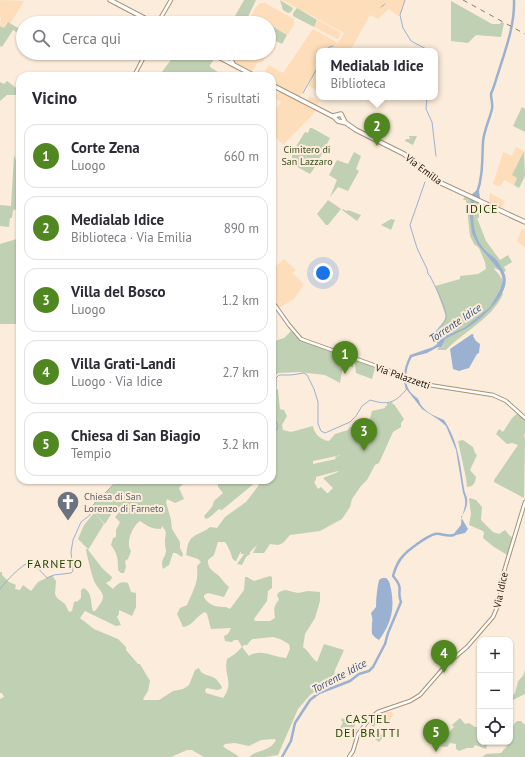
<!DOCTYPE html>
<html lang="it">
<meta charset="utf-8">
<style>
:root{--surface:#fff;--page:#f7f7f7;--text:#2b2b33;--muted:#7c7c81;--line:#e1e1e2;--accent:#508720}
body{margin:0;font-family:"PT Sans",sans-serif;background:var(--page);color:var(--text)}
.controls{position:absolute;right:12px;bottom:12px;display:grid;overflow:hidden;border-radius:8px;box-shadow:0 1px 3px #0004}
.controls button{width:36px;height:36px;display:grid;place-items:center;padding:0;border:0;border-bottom:1px solid var(--line);background:var(--surface);color:var(--text);font:20px sans-serif}
.you{position:absolute;left:323px;top:273px;width:14px;height:14px;margin:-10px;border:3px solid #fff;border-radius:50%;background:#1a73e8;box-shadow:0 0 0 6px #1a73e833}
.badge{display:grid;place-items:center;width:26px;height:26px;border-radius:50%;background:var(--accent);color:#fff;font-size:13px;font-weight:700}
.pin{position:absolute;translate:-50% -33px;filter:drop-shadow(0 1px 2px #0008)}
.pin::after{content:'';position:absolute;top:21px;width:14px;height:12px;background:inherit;clip-path:polygon(0 0,100% 0,50% 100%)}
.popup{position:absolute;left:316px;top:48px;width:122px;height:52px;box-sizing:border-box;display:grid;place-content:center;border-radius:8px;background:var(--surface);filter:drop-shadow(0 1px 3px #0005);font-size:13px;white-space:nowrap;color:var(--muted)}
.popup b{font-size:15px;color:var(--text)}
.popup::after{content:'';position:absolute;left:50%;top:100%;margin-left:-8px;border:8px solid transparent;border-top-color:var(--surface)}
.list{margin:0;padding:0;list-style:none}
h2{display:flex;justify-content:space-between;align-items:center;height:52px;margin:0;padding:0 16px;font-size:17px}
h2 small{font-size:13px;font-weight:400;color:var(--muted)}
.list li{display:grid;grid-template-columns:26px 1fr auto;gap:12px;align-items:center;box-sizing:border-box;height:64px;margin:0 8px 8px;padding:0 8px;border:1px solid var(--line);border-radius:12px}
.list b{display:block;font-size:15px;white-space:nowrap}
.list p{margin:0;font-size:13px;white-space:nowrap;color:var(--muted)}
.list em{font-size:13px;font-style:normal;color:var(--muted)}
.icon{flex:none;width:22px;height:22px;fill:none;stroke:currentColor;stroke-width:2;stroke-linecap:round;stroke-linejoin:round}
.map{position:relative;flex:none;width:525px;height:757px;overflow:hidden}
.search{position:absolute;background:var(--surface);box-shadow:0 1px 3px #0004;left:16px;top:16px;width:260px;height:44px;display:flex;align-items:center;gap:10px;box-sizing:border-box;padding:0 14px;border-radius:22px;color:var(--muted);font-size:15px}
.panel{position:absolute;background:var(--surface);box-shadow:0 1px 3px #0004;left:16px;top:72px;width:260px;height:412px;border-radius:12px}
.map>svg:first-child{display:block}
</style>
<div class="map">
<svg width="525" height="757" viewBox="0 0 525 757">
<rect width="100%" height="100%" fill="#fcecdb"/>
<!-- built -->
<g fill="#fedeba">
<polygon points="0,0 24,1 10,24 7,22 4,28 0,26 1,18 0,17"/>
<polygon points="282,0 405,0 400,15 398,16 389,9 378,19 370,15 350,51 319,51 319,91 308,86 312,78 311,77 299,98 272,84 272,76 262,76 269,65 283,73 313,29 338,43 344,33"/>
<polygon points="261,3 265,3 294,19 294,24 288,35 272,26 274,29 270,36 271,37 269,41 269,23 248,23 254,10 259,4"/>
<polygon points="318,20 341,33 339,38 337,39 314,27"/>
<polygon points="214,53 227,53 228,56 229,56 232,53 240,58 234,53 268,53 261,63 258,62 251,73 239,67 237,71 228,66 228,63 222,58"/>
<polygon points="280,91 317,110 283,145 272,133 272,114 281,102 274,98"/>
<polygon points="309,96 319,101 316,107 306,102"/>
<polygon points="516,147 524,151 513,175 517,178 514,185 504,180 500,187 493,184 503,152 512,156"/>
<polygon points="490,193 505,201 501,209 489,201"/>
<polygon points="522,229 525,230 525,248 517,241"/>
<polygon points="284,259 296,270 292,273 304,284 294,299 272,312 272,270"/>
<polygon points="384,711 391,712 394,714 388,722 381,716"/>
</g>
<!-- green -->
<g fill="#c0d0b2" fill-rule="evenodd">
<polygon points="244,0 256,0 245,23 231,23"/>
<polygon points="280,0 293,8 291,12 288,13 283,10"/>
<polygon points="451,1 492,24 500,24 501,22 504,23 501,37 476,35 468,43 451,41"/>
<polygon points="297,8 317,20 314,27 293,16 293,13"/>
<polygon points="8,22 23,31 23,36 13,30 2,47 0,46 0,26 4,28"/>
<polygon points="272,26 287,35 282,44 276,41 270,50 269,42 272,38 270,36 274,29"/>
<polygon points="176,53 206,53 215,58 210,65 210,67 224,76 159,76"/>
<polygon points="7,81 20,91 20,95 7,95 0,101 0,82 4,84"/>
<polygon points="522,107 525,109 525,132 513,126"/>
<path d="M310 128H312L330 138 315 167 310 174 292 164C292 161 292 157 292 154 294 149 302 137 305 132L308 133Z"/>
<polygon points="409,136 417,136 413,145 405,141 406,139 410,139"/>
<polygon points="524,151 525,176 519,188 514,185 517,178 512,175"/>
<polygon points="354,152 361,156 356,169 359,171 348,191 338,187 330,197 337,180 329,175 337,160 348,164"/>
<path d="M14 155C22 173 20 191 20 209L13 210 12 218H10L9 227 0 226V205L11 206Z"/>
<path d="M465 196 481 203 479 213V218H477L486 241 500 260 508 255 512 262 504 267 506 271 504 272 494 268C495 272 500 273 501 279L502 277 503 278 500 291 503 294C492 319 464 331 446 350H437L439 347H443L444 336 432 341C435 338 434 335 436 331 439 326 444 323 446 316L435 286 460 279V276L478 274 486 269 485 262 479 248 474 244 470 236 466 200H463Z"/>
<polygon points="328,200 341,209 328,225 326,225 317,214"/>
<polygon points="343,209 346,211 348,210 361,215 357,221 342,210"/>
<polygon points="391,219 395,220 391,230 381,225"/>
<polygon points="20,238 20,324 0,324 0,244"/>
<path d="M291 331 299 339 305 342 353 359V367L343 366 340 383 325 375 298 372 278 373 275 376V386L273 388 275 387 278 390 280 409 284 410 287 416 282 425 283 430 291 432 313 426C314 434 321 440 329 441L335 434 348 430 350 427 365 428 378 425 368 426 372 411 385 408V406H387V403L392 402 393 405 394 404 404 419 401 423V427L393 432 379 463 375 465 367 480 361 486 352 499 350 507 342 519 320 531 290 535 283 543 278 545 270 544 264 553H253L257 545 250 552V554L246 557 242 565 237 564 244 554H241V551L236 561H235L232 558C232 555 227 544 225 542H218L214 555 208 560C207 569 214 571 219 576 223 580 225 584 229 587L224 597 208 593 204 595V597C208 606 218 607 226 607L230 609 244 590 245 577H247L254 581 270 576 272 577V588L268 591 267 601 254 619 255 621H270L275 618C274 610 273 606 279 600L277 595 279 592 285 590 298 593 308 591 320 592V601L315 618 305 634 303 647C309 651 311 658 317 662L324 644 344 650 335 670 334 677 310 695 298 709 278 755 265 757H249C258 749 270 752 276 740L274 739 261 740 249 746 235 743 225 744 223 746C228 751 234 752 239 757H204L192 750H187L171 757H0V699L4 697 2 693H0V572H2V575L9 582 16 585 15 589 20 590 23 585 31 591 38 582 52 575 56 581 55 594 57 598 65 604 69 612 72 611 74 602 78 601 81 598V590L84 588C93 594 90 602 93 611H95C98 607 103 601 103 597 103 592 97 587 95 583 93 580 86 552 86 549H88L78 539 84 525 94 513 104 524 88 550 103 569 112 577 111 580 106 583 113 589C118 584 120 581 128 583L131 592 136 593V607L132 616 119 610V614L117 617 121 625 116 626 85 611 80 618 94 629 118 639 126 647V650L138 664H140L150 681 148 691 143 699 144 700H159L173 691 183 689 189 685 195 670 199 668C202 677 210 674 216 679 218 681 220 684 222 687L221 689 217 690 207 688 205 690 206 693 223 698C235 682 223 676 227 659L235 654 242 647 238 640H234L232 642 225 641 224 636 228 634 231 628 211 629 207 614 205 612C197 615 193 626 183 627L177 614 180 608 187 605C193 591 199 582 197 566L201 562 198 559 186 555C187 551 187 545 189 542 192 534 204 533 210 527L217 528 225 517 246 502 259 485 256 482 222 510 219 509 210 517 206 519 204 516 212 507 214 501 223 493 218 487V482L217 480H272V430L276 426 272 419V342L284 338ZM341 455 335 457 336 459 313 464V461ZM338 471V472L323 478 333 488 328 493H327L321 487 318 489 314 482 316 480V477ZM273 637 280 639 289 644 290 649 286 658C273 657 261 648 249 656L242 647 244 645H247L251 640 253 639Z"/>
<polygon points="358,361 375,368 372,379 356,373 355,362"/>
<polygon points="518,413 525,420 525,433 524,435 525,439 524,498 494,482 494,480 518,445 512,443 507,444 496,434 499,429 503,432 512,418"/>
<polygon points="463,440 473,447 475,453 477,455 470,470 476,477 475,482 472,486 467,487 466,478 458,441"/>
<path d="M115 480H187L179 488 184 499 175 503 167 499 166 502 171 520 172 529 180 542V548L183 554 182 557 176 553H173L169 565 163 569C160 559 165 559 166 551 166 549 165 546 165 544 164 536 169 534 162 526L161 529C152 529 147 526 140 521 133 525 125 543 131 551L128 559 125 561 126 567 124 573H121L118 570C118 559 118 555 111 545L113 538 116 537V530L120 522 115 517 121 510 115 508 105 524 91 510 95 502 115 484 114 481Z"/>
<polygon points="470,498 476,500 482,507 481,520 493,532 499,534 505,530 510,536 514,538 509,556 494,547 483,538 484,533 483,531 469,525 471,514 469,499"/>
<polygon points="525,670 525,694 511,701 510,699 515,693 518,681 523,676"/>
<polygon points="383,711 374,727 367,723 377,714"/>
<polygon points="342,718 353,724 355,720 357,721 354,728 357,729 354,735 351,733 352,731 343,727 342,729 340,728 343,722 341,720"/>
<path d="M460 718 465 724 469 723 475 727H480V735L477 737 480 739V742H488L486 749 475 745 473 748H467L459 751 456 749V744L450 743 447 747 434 746 429 738 434 735C442 740 448 733 454 727L452 725Z"/>
<polygon points="517,721 521,721 525,725 525,757 482,757 486,754 501,753 507,746 502,742 510,742 510,728"/>
<polygon points="371,727 384,736 379,742 368,734"/>
</g>
<!-- water -->
<g fill="#9bb1d1">
<path d="M477 190 479 191 480 198 474 203C472 219 473 236 484 249 488 254 495 257 498 262 500 265 504 271 505 275 511 294 481 319 467 328 460 332 452 335 445 339L442 347H438L427 353 412 357C407 365 404 378 408 388 410 393 415 396 418 399 419 400 420 404 421 405 426 413 437 417 444 420 458 441 460 463 464 488 464 492 467 496 467 499 468 505 465 512 461 517L468 529 465 533 452 536 461 525C461 512 469 506 463 493L456 450 446 426 439 420 422 409 407 390H406C402 377 404 367 410 355L433 347 437 344 438 339 464 328 490 307 500 290 503 279 500 271 478 245 472 233 470 216 471 195Z"/>
<polygon points="472,334 474,335 473,336 476,341 480,344 479,353 477,354 469,368 459,371 453,369 450,349"/>
<path d="M382 578H386C390 581 390 585 391 589 395 609 391 624 379 640 370 634 372 634 372 623 373 620 372 617 371 613L376 607C376 598 377 589 379 580Z"/>
</g>
<g fill="none" stroke-linecap="round" stroke-linejoin="round">
<!-- stream -->
<g stroke="#9bb1d1" stroke-width="1">
<polyline points="405,0 400,15 403,28 411,41 430,51"/>
<polyline points="381,7 385,4"/>
<polyline points="327,51 329,47 333,46"/>
<polyline points="435,53 435,55"/>
<polyline points="303,93 319,65"/>
<polyline points="427,97 426,109 432,122 436,156"/>
<path d="M425 182 410 225 417 248 427 269 428 274 430 276C434 284 447 309 446 317 445 328 429 329 439 341"/>
<path d="M272 394 276 387V378L279 375H291L304 373 307 375 314 389 318 402V424L321 431 325 433 350 422 356 416 362 406 370 400C387 405 394 404 406 390"/>
<polyline points="272,415 278,425 277,430 272,432"/>
<path d="M0 589C6 581 21 565 30 562L35 565 47 578 54 575 71 573 73 571 71 552 73 540 81 522 90 515 92 506 118 480"/>
</g>
<!-- river -->
<g stroke="#9bb1d1" stroke-width="2.5">
<path d="M477 193C483 176 482 160 483 142 484 130 489 121 492 109 493 104 491 99 491 94 492 91 494 87 495 83 503 56 515 28 514 0"/>
<path d="M282 757 291 741 295 723 310 700 319 693 350 681 359 674 369 671 373 667 385 644 388 633 401 602C396 590 405 590 393 576 395 569 398 561 403 556 408 550 427 536 435 534 442 533 446 537 454 535"/>
</g>
<!-- secondary casing -->
<g stroke="#a99175" stroke-width="4.5">
<g id="secondary">
<polyline points="158,22 160,19 171,0"/>
<polyline points="134,76 146,53"/>
<polyline points="272,301 289,325 301,339 429,385 493,395 506,401 525,418"/>
<polyline points="349,757 353,751 358,734 370,718 378,712 410,701 420,695 447,664 467,647 493,617 499,603 502,578 525,502"/>
</g>
</g>
<!-- primary casing -->
<g stroke="#a99175" stroke-width="5.5">
<g id="primary">
<polyline points="110,0 150,21 161,23"/>
<polyline points="211,53 255,76"/>
<polyline points="223,58 230,57 233,64"/>
<polyline points="272,85 334,117 338,121 346,123 356,130 404,154 441,183 525,222"/>
<polyline points="333,116 341,114 345,122"/>
</g>
</g>
<!-- secondary -->
<use href="#secondary" stroke="#fff" stroke-width="2.5"/>
<!-- primary -->
<use href="#primary" stroke="#fff" stroke-width="3.5"/>
<!-- rail -->
<polyline stroke="#887c6e" stroke-width="1" stroke-dasharray="5 5" stroke-linecap="butt" points="463,0 525,34"/>
</g>
<!-- icons -->
<defs>
<g id="church-pin" transform="scale(1.15)"><path d="M0 17L-7.5 6A9.5 9.5 0 1 1 7.5 6Z" fill="#6b7280" stroke="#fcecdb"/><path d="M-1.2-6h2.4v3.5h3.3v2.4h-3.3V6h-2.4V-.1h-3.3v-2.4h3.3Z" fill="#fff"/></g>
</defs>
<g fill-rule="evenodd">
<use href="#church-pin" x="68" y="502"/>
</g>
<g text-anchor="middle" stroke-width="4" stroke-linejoin="round" paint-order="stroke">
<!-- park labels -->
<g font-size="10" fill="#3a5220" stroke="#fcecdb">
<text x="307" y="153">Cimitero di<tspan x="307" dy="12">San Lazzaro</tspan></text>
</g>
<!-- street labels -->
<g font-size="10" fill="#1c1308" stroke="#fcecdb">
<text transform="translate(424 169) rotate(37)" y="4">Via Emilia</text>
<text transform="translate(403 376) rotate(19)" y="4">Via Palazzetti</text>
<text transform="translate(500 590) rotate(-78)" y="4">Via Idice</text>
</g>
<!-- worship labels -->
<g font-size="10" fill="#5b616d" stroke="#fcecdb" text-anchor="start">
<text x="84" y="500">Chiesa di San<tspan x="84" dy="12">Lorenzo di Farneto</tspan></text>
</g>
<!-- water labels -->
<g font-size="11" font-style="italic" fill="#385783" stroke="#fcecdb">
<text transform="translate(455 323) rotate(-34)" y="4">Torrente Idice</text>
<text transform="translate(339 676) rotate(-28)" y="4">Torrente Idice</text>
</g>
<!-- quarter labels -->
<g font-size="12" letter-spacing="1" fill="#234501" stroke="#fcecdb">
<text x="482" y="213">IDICE</text>
<text x="55" y="568">FARNETO</text>
<text x="368" y="723">CASTEL<tspan x="368" dy="14">DEI BRITTI</tspan></text>
</g>
</g>
</svg>
<div class="controls">
<button>+</button>
<button>−</button>
<button><svg class="icon" aria-label="locate" viewBox="0 0 24 24"><circle cx="12" cy="12" r="6"/><path d="M12 2v4M12 18v4M2 12h4M18 12h4"/></svg></button>
</div>
<div class="you"></div>
<div class="pin badge" style="left:345px;top:374px">1</div>
<div class="pin badge" style="left:377px;top:146px">2</div>
<div class="popup"><b>Medialab Idice</b>Biblioteca</div>
<div class="pin badge" style="left:364px;top:451px">3</div>
<div class="pin badge" style="left:444px;top:673px">4</div>
<div class="pin badge" style="left:436px;top:752px">5</div>
<div class="search"><svg class="icon" aria-label="search" viewBox="0 0 24 24"><circle cx="10" cy="10" r="6"/><path d="M15 15l6 6"/></svg>Cerca qui</div>
<section class="panel">
<h2>Vicino<small>5 risultati</small></h2>
<ul class="list">
<li><span class="badge">1</span><div><b>Corte Zena</b><p>Luogo</p></div><em>660 m</em></li>
<li><span class="badge">2</span><div><b>Medialab Idice</b><p>Biblioteca · Via Emilia</p></div><em>890 m</em></li>
<li><span class="badge">3</span><div><b>Villa del Bosco</b><p>Luogo</p></div><em>1.2 km</em></li>
<li><span class="badge">4</span><div><b>Villa Grati-Landi</b><p>Luogo · Via Idice</p></div><em>2.7 km</em></li>
<li><span class="badge">5</span><div><b>Chiesa di San Biagio</b><p>Tempio</p></div><em>3.2 km</em></li>
</ul>
</section>
</div>
